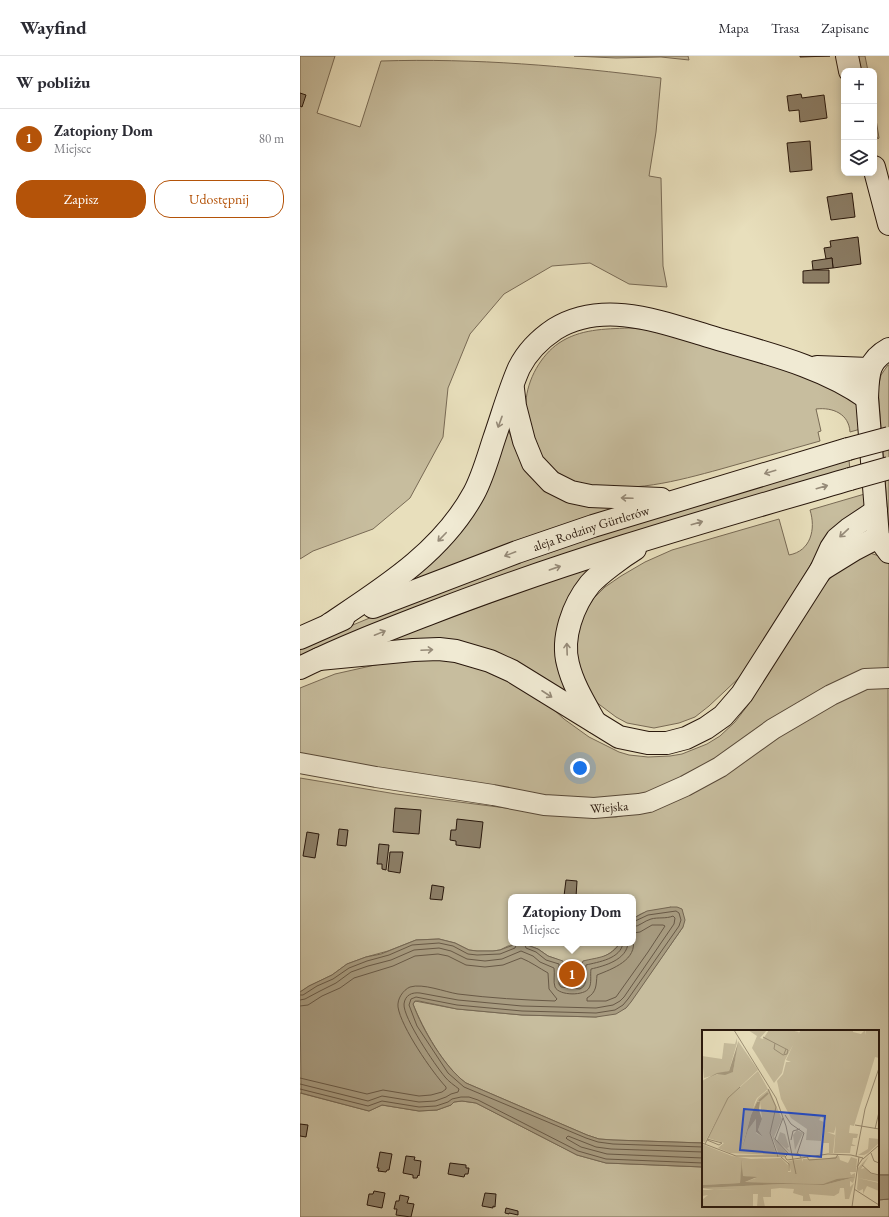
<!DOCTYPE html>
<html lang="pl">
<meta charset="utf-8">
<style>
:root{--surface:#fff;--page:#f2f2f3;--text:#2b2b33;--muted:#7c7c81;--line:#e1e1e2;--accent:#b45309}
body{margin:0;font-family:"EB Garamond",serif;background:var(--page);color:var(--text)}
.controls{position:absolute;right:12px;top:12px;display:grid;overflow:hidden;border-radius:8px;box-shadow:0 2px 10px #0003}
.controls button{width:36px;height:36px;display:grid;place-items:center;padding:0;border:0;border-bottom:1px solid var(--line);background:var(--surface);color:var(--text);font:20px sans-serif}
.you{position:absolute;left:280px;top:712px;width:14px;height:14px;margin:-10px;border:3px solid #fff;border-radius:50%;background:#1a73e8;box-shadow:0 0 0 6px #1a73e833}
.badge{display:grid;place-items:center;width:26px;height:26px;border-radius:50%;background:var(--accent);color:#fff;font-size:13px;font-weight:700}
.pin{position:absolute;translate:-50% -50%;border:2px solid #fff;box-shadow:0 1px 4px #0006}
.popup{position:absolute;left:208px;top:838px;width:128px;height:52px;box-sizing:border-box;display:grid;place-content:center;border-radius:8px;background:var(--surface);filter:drop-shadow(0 1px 3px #0005);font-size:13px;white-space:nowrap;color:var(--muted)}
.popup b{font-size:15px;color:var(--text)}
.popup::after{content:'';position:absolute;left:50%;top:100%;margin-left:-8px;border:8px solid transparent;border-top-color:var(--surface)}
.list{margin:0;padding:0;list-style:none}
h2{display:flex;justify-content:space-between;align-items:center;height:52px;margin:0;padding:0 16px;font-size:17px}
h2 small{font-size:13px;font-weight:400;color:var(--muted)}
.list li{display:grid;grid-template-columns:26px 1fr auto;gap:12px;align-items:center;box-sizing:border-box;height:60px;padding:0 16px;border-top:1px solid var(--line)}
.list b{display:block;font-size:15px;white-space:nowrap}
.list p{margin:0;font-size:13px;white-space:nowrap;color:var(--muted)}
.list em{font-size:13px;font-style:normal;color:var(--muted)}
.actions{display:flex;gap:8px;padding:12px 16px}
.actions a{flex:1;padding:9px 0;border:1px solid var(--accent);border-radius:16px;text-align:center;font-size:14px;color:var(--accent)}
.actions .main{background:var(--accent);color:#fff}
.icon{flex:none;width:22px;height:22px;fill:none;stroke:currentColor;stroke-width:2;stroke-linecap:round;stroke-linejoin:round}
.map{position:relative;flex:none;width:589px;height:1161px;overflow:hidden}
header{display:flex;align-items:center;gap:24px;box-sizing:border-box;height:56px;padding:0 20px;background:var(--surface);border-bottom:1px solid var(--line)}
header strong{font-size:19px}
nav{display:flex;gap:22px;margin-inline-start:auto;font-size:14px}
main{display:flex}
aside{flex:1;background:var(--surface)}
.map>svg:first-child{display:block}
</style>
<header>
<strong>Wayfind</strong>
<nav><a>Mapa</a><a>Trasa</a><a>Zapisane</a></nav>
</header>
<main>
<aside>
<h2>W pobliżu<small></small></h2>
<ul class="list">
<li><span class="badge">1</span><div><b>Zatopiony Dom</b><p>Miejsce</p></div><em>80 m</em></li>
</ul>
<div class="actions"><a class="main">Zapisz</a><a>Udostępnij</a></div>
</aside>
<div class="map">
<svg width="589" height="1161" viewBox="0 0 589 1161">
<rect width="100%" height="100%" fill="#e8dfbc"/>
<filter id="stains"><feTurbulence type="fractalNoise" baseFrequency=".005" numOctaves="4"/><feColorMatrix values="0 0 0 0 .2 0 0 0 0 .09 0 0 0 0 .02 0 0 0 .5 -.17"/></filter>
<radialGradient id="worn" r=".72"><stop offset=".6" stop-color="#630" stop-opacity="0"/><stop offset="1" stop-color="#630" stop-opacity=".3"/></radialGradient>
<!-- green -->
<g fill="#c7bd9e" stroke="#786a55">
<path d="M0 0H35L17 57 60 71 81 5C175 2 268 10 361 22L356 76 349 120 361 122 363 210 367 231 329 228 290 207 252 210 204 238 170 278 148 332 143 381 110 442 73 473 13 495 0 503Z"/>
<polygon points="274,0 388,0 389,4 361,1 316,2"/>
<polygon points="557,0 565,0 568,15 560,15"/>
<path d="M574 51 579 82 578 83C572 74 574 62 574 51Z"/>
<path d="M329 272 352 274 494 316 554 341 564 372 550 376C549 358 533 351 516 353L521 375 518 376 520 385C487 394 454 404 421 413 377 425 330 438 284 428 265 424 243 409 235 390 232 384 232 376 230 370 229 362 225 353 226 346 227 324 241 299 259 287 280 273 304 273 329 272Z"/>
<polygon points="588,309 589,309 589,475 578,332 581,319"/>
<polygon points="207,370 217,397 314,453 113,524 112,522"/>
<polygon points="549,404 550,415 0,602 0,591 144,531 376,454"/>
<path d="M568 437 565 449 561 454 520 493 497 531 441 620 409 650 395 661 379 667 354 672 327 667 316 661 296 646 288 635 281 623 275 591 280 563 294 542 305 531 321 520 345 506 372 494 479 463 489 499C511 495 516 473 510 454Z"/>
<polygon points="570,497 579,500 589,506 588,616 409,710 354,737 287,747 0,701 0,632 35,618 93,605 107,603 155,605 200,619 251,651 264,663 289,681 319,696 329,699 348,701 370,700 382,698 407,688 420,680 435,666 448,649 509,551 526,527 542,509"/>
<polygon points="298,507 260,618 268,639 93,588 87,585"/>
<path d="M588 628 589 1119H578V975H403V1087L313 1084 299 1083 287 1079 166 1027C144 1011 123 973 113 948L115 945 157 953 222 959 296 961 326 952 383 871 371 851C358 856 343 852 333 864V841H211V887H320C314 895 306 901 296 903 290 904 287 904 282 908V929L263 928 259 904 248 900 238 893 227 889 208 890 200 894 193 895H177L169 894 155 887 139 883 116 884 88 895 66 901 47 908 32 919 9 930 0 936V722L96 738 277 761H316L341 756 552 633Z"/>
<polygon points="0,1037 69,1055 82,1049 119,1055 137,1054 151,1049 154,1046 162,1045 176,1047 277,1099 306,1107 403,1111 403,1150 578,1150 578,1144 589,1143 589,1161 0,1161"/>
</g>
<!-- water -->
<g fill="#a79b80" stroke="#746652">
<path d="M371 851H377L382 853 385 864 383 871 331 946 326 952 316 958 296 961 222 959 157 953 119 945H115L113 948C122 973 145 1012 166 1027L287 1079 299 1083 313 1084 403 1087V1111L306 1107 277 1099 176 1047 162 1045 154 1046 151 1049 137 1054 119 1055 82 1049 69 1055 1 1037 0 936 9 930 32 919 47 908 66 901 81 898 116 884 139 883 155 887 169 894 177 895H193L200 894 216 888 227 889 238 893 248 900 263 905V928L281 929 282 908 283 905C299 901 310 902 320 887H333V864L334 862 347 855Z"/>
<polygon points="578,1119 589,1119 589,1143 578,1144"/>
</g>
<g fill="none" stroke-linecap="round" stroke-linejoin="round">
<!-- shore -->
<g stroke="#685946" stroke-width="1">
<polyline points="333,866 348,859 376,855 379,857 381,864 379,870 328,943 323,949 315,954 296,957 222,955 157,949 116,941 111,943 109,949 117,970 148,1017 164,1031 286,1082 298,1086 313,1088 403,1091"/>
<path d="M333 877 340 876 352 869H363L365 870 348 896 316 941 306 945H287V942C297 936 296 929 297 919 312 913 338 904 333 883"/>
<path d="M224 887 226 892 236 896 246 904 259 908V928L261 931 280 933C289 929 285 916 286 909 298 906 321 903 323 887"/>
<polyline points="0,939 3,939 17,930 33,923 49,912 67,905 89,899 112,889 139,887 153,890 168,898 177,899 200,898 215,892 217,887"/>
<path d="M0 944 5 943 20 935 36 927 51 916 68 910 91 904 114 894 139 892 151 895 167 903 185 905 202 903 221 895 233 900 240 906 254 912C255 918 253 926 255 931 259 940 285 940 289 932 292 927 290 919 291 913 304 910 327 904 328 887"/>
<path d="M0 950 8 949 22 940 40 932 54 922 93 910 115 900 138 898 148 900 166 909 185 911 203 909 221 902C231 906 239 912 248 917L249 933 257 943 255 945C223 944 190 942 158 938 145 936 123 927 110 931 103 934 97 943 98 951 101 971 132 1016 146 1031V1033L142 1036 131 1039 119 1040 83 1034 67 1038 0 1022"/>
<path d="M0 1028 68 1045 82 1040 119 1046 135 1045 146 1041 151 1038 158 1036 159 1033C154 1029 149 1026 145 1021 135 1009 103 962 104 948 105 939 112 936 120 937L158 944 222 950 296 952 313 949 320 945 324 941 374 868 375 862 373 860C366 863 358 861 351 863 344 865 340 870 333 871"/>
<polyline points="0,1033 68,1050 82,1045 119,1051 136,1050 148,1046 152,1043 161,1041 169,1041 178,1044 278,1095 306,1103 403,1107"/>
<polyline points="403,1096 311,1093 296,1091 268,1080 266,1082 267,1083 281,1091 307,1098 403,1102"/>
</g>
</g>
<!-- building -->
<g fill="#8c7f68" stroke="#28170c">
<polygon points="500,0 530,0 500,1"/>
<polygon points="0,37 6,39 2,51 0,50"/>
<polygon points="501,38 502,42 524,39 527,62 500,66 499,54 489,55 487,40"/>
<polygon points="510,85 512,114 490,116 487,87"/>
<polygon points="552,137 555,161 531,164 527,141"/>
<polygon points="558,181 561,208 533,212 532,202 526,203 524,192 531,191 530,185"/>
<polygon points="532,202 533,212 513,214 512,205"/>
<polygon points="513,214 529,214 529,227 503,227 503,215"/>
<polygon points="95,752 121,754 119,778 93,776"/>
<polygon points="157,763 183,766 180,792 156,789 156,785 150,784 151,774 156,774"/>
<polygon points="39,773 48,774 46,790 37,789"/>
<polygon points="7,776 19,778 15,802 3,800"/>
<polygon points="79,788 89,789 86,814 82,813 82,808 77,808"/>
<polygon points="90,796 103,796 100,817 88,815"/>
<polygon points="266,824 277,825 276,841 264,840"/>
<polygon points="132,829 144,831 142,844 130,843"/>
<rect x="265" y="909" width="14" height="18"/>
<polygon points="0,1068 8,1069 6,1081 0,1080"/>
<polygon points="80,1096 92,1098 89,1114 87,1114 86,1116 78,1115 79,1112 77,1112"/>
<polygon points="106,1100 115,1101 114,1104 121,1105 119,1120 118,1119 117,1122 113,1122 113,1119 103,1117"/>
<polygon points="150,1107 166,1109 166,1112 169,1112 168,1118 165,1118 164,1121 148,1118"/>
<polygon points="74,1135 85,1137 82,1152 67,1149 69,1138 73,1138"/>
<polygon points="185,1137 196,1138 195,1151 193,1150 193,1152 182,1150"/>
<polygon points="100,1139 109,1141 107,1147 114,1148 111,1161 96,1159 97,1153 94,1153 96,1145 99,1145"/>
<polygon points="206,1152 218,1155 218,1159 209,1157 209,1158 205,1157"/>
</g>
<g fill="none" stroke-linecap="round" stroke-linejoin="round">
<!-- street casing -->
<g stroke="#584938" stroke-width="22">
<g id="street">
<path id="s1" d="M0 707 76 721 193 739 244 749 294 752 339 748 349 746 385 730 420 711 473 673 531 639 565 623 589 622"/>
</g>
</g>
<!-- secondary casing -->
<g stroke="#28170c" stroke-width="24">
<g id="secondary">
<polyline points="547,0 550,15"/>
<polyline points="574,111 589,168"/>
<path d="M589 293C567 305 568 319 567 342L578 481 589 496"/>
<polyline points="517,311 569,313"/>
<polyline points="213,333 215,350 224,385 233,407 251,426 271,436 290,440 361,443"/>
<polyline points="521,514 555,493 578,481"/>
<path id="s2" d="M73 551 217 496 293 470 548 393"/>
<path d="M30 568C84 532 142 496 174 437 183 420 188 401 194 383 202 360 209 335 219 312 227 296 240 283 255 273 303 244 358 265 408 280 461 296 521 309 567 342"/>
<polyline points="0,582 43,563"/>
<polyline points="19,603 113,594 139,593 156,595 190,605 212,615 319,681 348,687 367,687 386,682 406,672 423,660 442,638 521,514 531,492 537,483 549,473 576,455"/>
<path d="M0 612C42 591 87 574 131 557 268 504 409 464 550 423"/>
<path d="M295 666C285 648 273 629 268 608 261 582 273 549 290 528 300 517 322 501 335 493"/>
</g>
</g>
<!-- street -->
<use href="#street" stroke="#f0ead3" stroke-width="20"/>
<!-- secondary -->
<use href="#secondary" stroke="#f0ead3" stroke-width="22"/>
<!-- secondary-bridge casing -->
<g stroke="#28170c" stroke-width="24" stroke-linecap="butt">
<g id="secondary-bridge">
<polyline points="548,393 589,382"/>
<polyline points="550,423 589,412"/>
</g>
</g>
<!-- secondary-bridge -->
<use href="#secondary-bridge" stroke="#f0ead3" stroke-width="22"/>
</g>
<!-- one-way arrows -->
<defs><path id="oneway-shaft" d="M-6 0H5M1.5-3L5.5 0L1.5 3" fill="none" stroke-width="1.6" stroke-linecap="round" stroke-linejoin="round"/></defs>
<g stroke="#968b79">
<use href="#oneway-shaft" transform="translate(200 366) rotate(110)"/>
<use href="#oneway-shaft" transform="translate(470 416) rotate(163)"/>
<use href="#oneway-shaft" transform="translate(522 431) rotate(-16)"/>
<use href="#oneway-shaft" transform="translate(327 442) rotate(-178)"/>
<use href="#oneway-shaft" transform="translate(397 467) rotate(-16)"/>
<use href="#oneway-shaft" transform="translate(544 477) rotate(137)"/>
<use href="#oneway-shaft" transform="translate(142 481) rotate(134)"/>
<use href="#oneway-shaft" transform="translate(210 498) rotate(159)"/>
<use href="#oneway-shaft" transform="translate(255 512) rotate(-19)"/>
<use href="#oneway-shaft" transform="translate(80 577) rotate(-22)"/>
<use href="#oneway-shaft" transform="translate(267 593) rotate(-92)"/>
<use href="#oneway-shaft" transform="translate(127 594) rotate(-3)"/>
<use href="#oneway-shaft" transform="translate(247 638) rotate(33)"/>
</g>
<g text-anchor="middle" stroke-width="3.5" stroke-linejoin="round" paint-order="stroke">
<!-- street labels -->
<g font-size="13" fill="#28170c" stroke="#f0ead3">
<text dy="5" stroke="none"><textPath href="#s2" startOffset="232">aleja Rodziny Gürtlerów</textPath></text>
<text dy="5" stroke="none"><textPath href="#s1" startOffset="313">Wiejska</textPath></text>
</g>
</g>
<!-- overview -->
<g transform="translate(402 974)">
<rect width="177" height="177" fill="#e8dfbc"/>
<path d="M46 0H65L58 8 61 9 67 0H88L97 2 96 4 99 0H151V2L159 4 163 0V5L164 0H177V28L173 27 152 96 148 95 147 103 156 104 155 108H151L150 114 154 116H149L148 123H132L134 96 132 103 125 102 133 105 131 123H127V113H120L124 90 119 87 117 90 122 92 119 111 104 110 105 99 89 88 79 69 75 51 81 44 84 32H89L84 30 91 15 83 30 80 43 72 53 50 18 55 6ZM35 8V13L27 41 2 48 0 26 20 29 22 13 33 14ZM36 11 56 40 26 68 3 112 0 111V51L15 44 31 42ZM56 41 66 59 55 68 53 72 51 79 56 68 67 59 80 89 72 107 85 123 83 125H77L68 101 74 125 28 123 16 118 22 113 6 108 26 68ZM55 72H58L60 89 56 100 61 107 54 103V89L46 100 39 121 49 85ZM95 100 101 103 93 120 91 105ZM78 102 83 104 87 117 85 118 89 123 75 111ZM167 108 177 109V113L166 123 162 125H156L166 119ZM0 114 30 126 49 129 79 128 86 135V142H89L86 131 100 129V132L101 129H122L137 126 138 130 146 133 149 127 155 129 154 142H148L149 145 153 143V147L121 154 43 152 54 148 41 146V130L38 153 0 155ZM167 126 159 139 163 138 170 144 177 145V152L156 148V138ZM153 147 151 153 148 151V157L152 153 147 169H143L142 158H138L137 163 132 166 107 164 109 171H101V166L91 163 92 159 78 158 69 159V167H61L63 177H55L56 164H51V177H0V170L6 165 0 166V160H12L85 157 12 160 0 158 81 154 122 155ZM156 148 177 153V161L165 156 161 164V159L157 161 155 159Z" fill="#c7bd9e" fill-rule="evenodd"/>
<path d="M36 13 31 42 23 45 15 44 0 51 15 43 27 41ZM55 72H58L57 80 60 89 56 100 61 107 54 102V89L46 100 39 122 49 85ZM40 129 41 146 55 147 43 152 121 154 135 149 153 147 122 155 81 154 0 158V155L38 153Z" fill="#a79b80"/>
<path fill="none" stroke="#a79b80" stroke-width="2" d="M57 71 66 63"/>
<path fill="none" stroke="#9b8f76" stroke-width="1" d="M32 0 74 68 84 96 94 144M61 7 84 19M73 13 72 19 81 25 85 24 86 20 84 19 82 24M66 59 74 77 68 103 76 127M83 85 89 94 102 103 95 124M81 88 73 109 87 124M153 95 177 99M173 99 177 82M5 110 17 115 20 113 5 109M89 110 91 101 98 99M0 113 34 126H83M3 114 26 68 38 57M169 123 172 131 177 133M86 124H97L99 128 85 130 83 127ZM154 126 163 79 177 38M79 127 87 134V141M105 127 107 130 120 129 134 128 136 124M99 128 126 124 149 125 161 128 155 137M161 129 177 115M160 135 169 143 177 145M152 159 177 175M66 177H88M150 177 157 127"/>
<path fill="#1d4ed8" fill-opacity="0.15" stroke="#1d4ed8" stroke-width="2" d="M42 79 123 86 119 127 38 120Z"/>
<rect width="177" height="177" fill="none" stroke="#28170c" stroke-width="2"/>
</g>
<rect width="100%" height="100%" filter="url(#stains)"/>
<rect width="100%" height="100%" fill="url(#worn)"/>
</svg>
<div class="controls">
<button>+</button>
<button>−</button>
<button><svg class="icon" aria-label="layers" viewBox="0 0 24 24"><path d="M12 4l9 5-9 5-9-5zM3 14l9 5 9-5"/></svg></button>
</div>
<div class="you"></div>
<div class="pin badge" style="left:272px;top:918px">1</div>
<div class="popup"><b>Zatopiony Dom</b>Miejsce</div>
</div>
</main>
